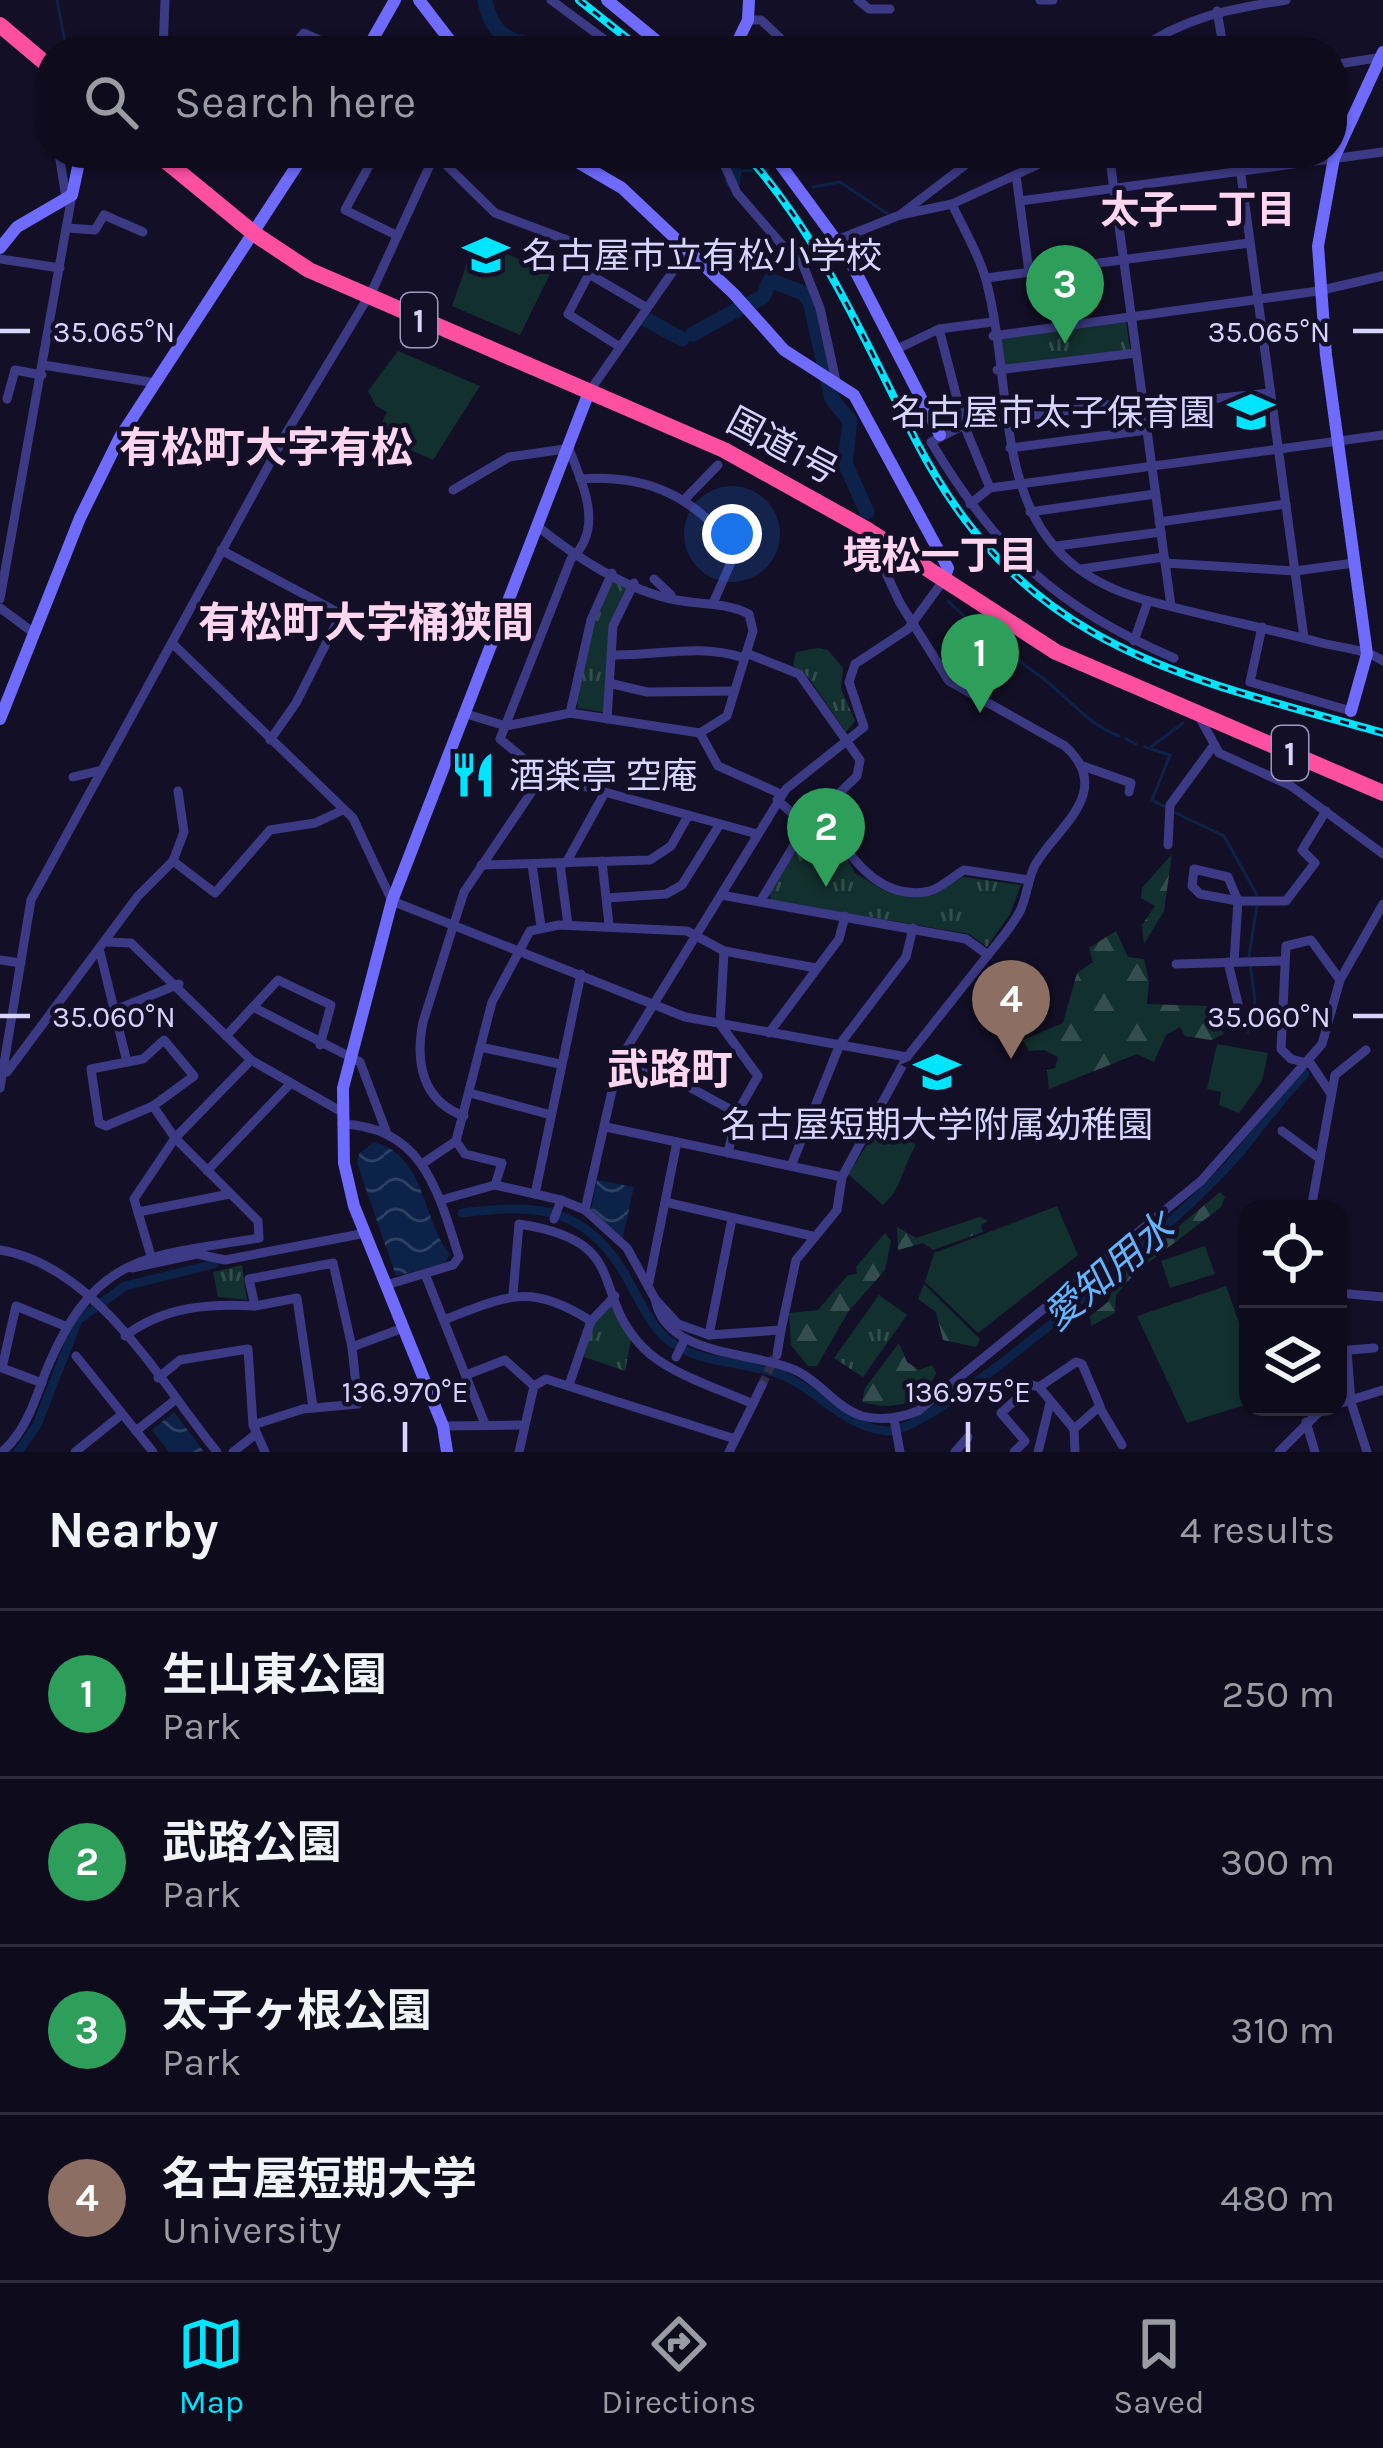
<!DOCTYPE html>
<meta charset="utf-8">
<style>
:root{--surface:#0e0b1c;--page:#171425;--text:#f1f3f6;--muted:#9b9ba3;--line:#2e2b3b;--accent:#00e5ff}
body{margin:0;font-family:Karla,"Noto Sans JP",sans-serif;background:var(--page);color:var(--text)}
.controls{position:absolute;right:36px;bottom:36px;display:grid;overflow:hidden;border-radius:24px;box-shadow:0 3px 9px #0004}
.controls button{width:108px;height:108px;display:grid;place-items:center;padding:0;border:0;border-bottom:3px solid var(--line);background:var(--surface);color:var(--text);font:60px sans-serif}
.you{position:absolute;left:732px;top:534px;width:42px;height:42px;margin:-30px;border:9px solid #fff;border-radius:50%;background:#1a73e8;box-shadow:0 0 0 18px #1a73e833}
.badge{display:grid;place-items:center;width:78px;height:78px;border-radius:50%;background:var(--accent);color:#fff;font-size:39px;font-weight:700}
.pin{position:absolute;translate:-50% -99px;filter:drop-shadow(0 3px 6px #0008)}
.pin::after{content:'';position:absolute;top:63px;width:42px;height:36px;background:inherit;clip-path:polygon(0 0,100% 0,50% 100%)}
.list{margin:0;padding:0;list-style:none}
h2{display:flex;justify-content:space-between;align-items:center;height:156px;margin:0;padding:0 48px;font-size:51px}
h2 small{font-size:39px;font-weight:400;color:var(--muted)}
.list li{display:grid;grid-template-columns:78px 1fr auto;gap:36px;align-items:center;box-sizing:border-box;height:168px;padding:0 48px;border-top:3px solid var(--line)}
.list b{display:block;font-size:45px;white-space:nowrap}
.list p{margin:0;font-size:39px;white-space:nowrap;color:var(--muted)}
.list em{font-size:39px;font-style:normal;color:var(--muted)}
.icon{flex:none;width:66px;height:66px;fill:none;stroke:currentColor;stroke-width:2;stroke-linecap:round;stroke-linejoin:round}
.map{position:relative;flex:none;width:1383px;height:1452px;overflow:hidden}
.search{position:absolute;background:var(--surface);box-shadow:0 3px 9px #0004;left:36px;right:36px;top:36px;height:132px;display:flex;align-items:center;gap:30px;box-sizing:border-box;padding:0 42px;border-radius:48px;color:var(--muted);font-size:45px}
.sheet{height:828px;background:var(--surface)}
nav{display:flex;justify-content:space-around;align-items:center;box-sizing:border-box;height:168px;border-top:3px solid var(--line);background:var(--surface);font-size:33px;color:var(--muted)}
nav a{display:grid;justify-items:center;gap:6px}
nav .on{color:var(--accent)}
.map>svg:first-child{display:block}
</style>
<div class="map">
<svg width="1383" height="1452" viewBox="0 0 1383 1452">
<defs>
<pattern id="grass-tufts" width="24" height="20" patternUnits="userSpaceOnUse" patternTransform="scale(3)"><rect width="24" height="20" fill="#12302f"/><path d="M3 7l-1-3M5 7V3M7 7l1-3M15 17l-1-3M17 17v-4M19 17l1-3" fill="none" stroke="#344d4e"/></pattern>
<pattern id="forest-firs" width="22" height="20" patternUnits="userSpaceOnUse" patternTransform="scale(3)"><rect width="22" height="20" fill="#12302f"/><path d="M5 1l3.5 6h-7zM16 11l3.5 6h-7z" fill="#344d4e"/></pattern>
<pattern id="water-waves" width="16" height="10" patternUnits="userSpaceOnUse" patternTransform="scale(3)"><rect width="16" height="10" fill="#0c2248"/><path d="M0 5q4-4 8 0t8 0" fill="none" stroke="#2f4163"/></pattern>
</defs>
<rect width="100%" height="100%" fill="#130f26"/>
<!-- grass -->
<g fill="url(#grass-tufts)">
<polygon points="1126,322 1130,350 1005,367 1001,339"/>
<path d="M612 580 627 587 609 627 603 712 578 708C570 669 596 616 612 580Z"/>
<polygon points="818,648 828,650 843,668 841,689 855,721 846,732 808,677 793,665 796,652"/>
<polygon points="808,829 834,837 855,873 883,890 931,896 963,877 1021,885 1010,914 987,947 969,934 771,900 769,894"/>
<polygon points="242,1265 247,1300 218,1297 213,1272"/>
<polygon points="879,1295 907,1315 863,1377 834,1358"/>
<polygon points="613,1303 632,1335 625,1371 584,1357 593,1322"/>
</g>
<!-- forest -->
<g fill="url(#forest-firs)">
<polygon points="1172,854 1164,911 1144,944 1142,925 1155,906 1141,898 1142,888"/>
<polygon points="1116,931 1128,957 1144,959 1149,981 1147,1004 1207,1006 1224,1034 1211,1040 1185,1036 1180,1027 1166,1035 1154,1062 1137,1054 1049,1089 1047,1070 1055,1068 1058,1057 1044,1050 1029,1051 1023,1040 1063,1023 1077,973 1093,962 1089,948"/>
<polygon points="1220,1192 1225,1197 1221,1207 1135,1273 1116,1295 1115,1313 1091,1326 1090,1316 1108,1302 1117,1278"/>
<polygon points="980,1217 988,1221 981,1225 983,1232 933,1250 923,1243 898,1250 897,1227 916,1238"/>
<polygon points="885,1233 891,1241 885,1270 848,1312 817,1366 808,1366 791,1345 789,1313 818,1310 848,1275 857,1274 856,1267"/>
<polygon points="924,1284 980,1339 976,1347 943,1340 936,1312 918,1299"/>
<path d="M899 1343 907 1362 919 1370 932 1365 936 1373C923 1405 893 1411 862 1402L865 1388Z"/>
</g>
<!-- pitch -->
<g fill="#12302f">
<polygon points="475,241 551,272 520,335 452,306"/>
<polygon points="398,351 480,386 433,460 386,439 379,429 387,412 376,406 368,391"/>
<polygon points="1217,1044 1268,1053 1262,1081 1239,1113 1219,1105 1221,1092 1207,1089"/>
<path d="M880 1125 916 1145C902 1167 903 1187 883 1205L848 1174Z"/>
<polygon points="1057,1206 1078,1255 978,1333 925,1282 934,1253"/>
<polygon points="1205,1246 1215,1274 1170,1288 1161,1261"/>
<polygon points="1226,1286 1248,1348 1248,1404 1187,1423 1137,1316"/>
</g>
<!-- water -->
<g fill="url(#water-waves)">
<path d="M374 1142C427 1156 422 1222 450 1254L445 1263 396 1276 357 1163 359 1154Z"/>
<polygon points="597,1180 634,1187 622,1241 591,1209"/>
<polygon points="174,1412 204,1452 169,1452 152,1430"/>
</g>
<g fill="none" stroke-linecap="round" stroke-linejoin="round">
<!-- stream -->
<g stroke="#0c2248" stroke-width="3">
<polyline points="57,0 66,47"/>
<polyline points="734,171 768,170"/>
<polyline points="813,187 840,182 888,214"/>
<path d="M948 601C976 629 1005 651 1037 674 1067 695 1085 723 1119 736"/>
<polyline points="1126,739 1136,744"/>
<polyline points="1145,747 1170,755 1152,800 1165,807"/>
<polyline points="1151,747 1183,723"/>
<polyline points="1176,813 1224,836 1257,895"/>
<polyline points="1249,956 1257,905"/>
<polyline points="1248,1032 1255,1000 1250,964"/>
</g>
<!-- canal -->
<g stroke="#0c2248" stroke-width="9">
<path d="M462 1213C530 1205 580 1203 621 1268 634 1288 643 1312 658 1330 685 1364 739 1360 776 1373 816 1386 843 1428 888 1431 935 1433 1182 1216 1223 1171 1253 1140 1275 1104 1305 1074"/>
<polyline points="18,1452 37,1425 78,1320 125,1286 214,1264"/>
</g>
<!-- river -->
<g stroke="#0c2248" stroke-width="15">
<path d="M485 0C493 42 513 39 549 51"/>
<polyline points="722,153 734,171 733,181"/>
<polyline points="749,304 763,297 770,280 803,293 810,302 832,399 850,421 845,463 867,512"/>
<polyline points="647,320 682,339"/>
<polyline points="693,334 742,307"/>
</g>
<!-- street-tunnel -->
<polyline stroke="#312d47" stroke-width="9" stroke-dasharray="9 4.5" stroke-linecap="butt" points="762,1385 775,1357"/>
<!-- street -->
<g stroke="#3d3a85" stroke-width="9">
<polyline points="551,0 620,51"/>
<polyline points="858,0 869,9 890,9"/>
<polyline points="1040,0 1053,0"/>
<polyline points="1217,11 1224,51"/>
<polyline points="748,20 761,20 794,51"/>
<polyline points="163,51 165,0"/>
<polyline points="289,51 304,33 344,51"/>
<path d="M1137 51C1184 17 1229 9 1286 0"/>
<polyline points="1332,65 1383,57"/>
<polyline points="43,86 51,114"/>
<polyline points="59,153 66,198"/>
<polyline points="376,153 345,210 396,235"/>
<polyline points="719,153 737,193 789,253 799,255 820,308 836,381"/>
<polyline points="1109,153 1171,606"/>
<polyline points="1238,153 1304,638"/>
<polyline points="1016,175 1029,272"/>
<polyline points="1020,201 1383,152"/>
<path d="M952 204C963 228 979 254 986 280 1020 409 981 559 1153 602 1209 617 1266 628 1322 643 1342 648 1366 649 1383 661"/>
<polyline points="900,215 952,204 1063,153"/>
<polyline points="68,228 95,230 104,215 143,232"/>
<polyline points="799,255 900,215 981,153"/>
<polyline points="0,259 60,268"/>
<polyline points="589,274 647,308"/>
<polyline points="986,278 1249,243"/>
<polyline points="939,329 964,425 990,488"/>
<polyline points="993,336 1318,291 1383,276"/>
<polyline points="895,350 939,329 992,322"/>
<polyline points="43,365 156,383"/>
<polyline points="997,370 1136,353"/>
<polyline points="589,392 687,251"/>
<polyline points="7,399 15,370 42,375"/>
<path d="M1142 400 964 425 931 442C996 551 1057 608 1174 658"/>
<polyline points="1143,406 1270,393"/>
<path d="M568 446C581 482 606 527 571 559L500 739 543 775 757 834"/>
<polyline points="1010,448 1147,430"/>
<path d="M580 479C648 474 696 497 736 551L714 601"/>
<polyline points="453,490 509,457 565,449"/>
<polyline points="686,498 718,465"/>
<polyline points="970,504 990,488 1383,435"/>
<polyline points="1030,512 1155,494"/>
<polyline points="1159,522 1286,504"/>
<path d="M867 533 900 603 949 681 1065 746C1116 792 1055 829 1035 865 1028 879 1027 895 1021 909 1013 926 999 941 988 955"/>
<polyline points="1057,546 1161,532"/>
<polyline points="221,550 341,614 296,703 270,740"/>
<polyline points="1165,563 1295,571 1354,563"/>
<polyline points="1081,569 1164,557"/>
<polyline points="654,579 671,595"/>
<polyline points="0,599 72,195"/>
<polyline points="0,608 34,633"/>
<polyline points="1262,627 1250,682 1351,711"/>
<polyline points="1134,641 1148,601"/>
<polyline points="172,643 353,818 392,901 685,1017 907,1057"/>
<polyline points="746,653 799,674 860,760 857,776 821,811"/>
<path d="M611 655C658 656 699 643 744 658"/>
<polyline points="613,684 647,692 734,691"/>
<path d="M463 713 506 726 570 713 700 733 727 716 753 631 749 614C724 602 703 605 676 600 627 591 574 556 536 525"/>
<polyline points="570,713 591,620 612,573"/>
<polyline points="1200,718 1219,753 1291,786 1383,854"/>
<polyline points="607,719 613,626 634,583"/>
<polyline points="700,733 718,766 781,794"/>
<polyline points="1080,765 1131,783 1129,792"/>
<polyline points="73,777 102,770"/>
<path d="M777 800 806 825 837 834C856 867 887 901 930 891 941 888 955 875 964 870L1029 880"/>
<polyline points="1168,845 1170,805 1214,745"/>
<polyline points="173,861 215,893 270,830 315,823 343,810"/>
<polyline points="602,861 609,925"/>
<polyline points="566,863 604,794"/>
<polyline points="560,864 568,925"/>
<polyline points="481,865 650,860 671,846 688,816"/>
<polyline points="532,865 541,926"/>
<polygon points="1194,869 1228,877 1238,901 1200,894 1192,886"/>
<polyline points="607,898 666,894 682,885 720,824"/>
<polyline points="760,902 806,825"/>
<polyline points="107,942 131,943 251,1060 342,1112"/>
<polyline points="724,951 720,1024 758,1076 737,1113 728,1153"/>
<polyline points="100,952 127,1062"/>
<polyline points="0,960 21,963"/>
<polyline points="1228,962 1239,1008"/>
<polyline points="1234,962 1238,901 1286,901 1315,863 1302,850 1326,811"/>
<polyline points="1176,964 1281,961"/>
<polyline points="253,1007 360,1062 386,1131"/>
<polyline points="115,1010 179,984"/>
<polyline points="769,1033 839,939 845,916"/>
<polyline points="226,1036 278,980 331,1005 320,1045"/>
<polygon points="164,1040 194,1076 153,1106 106,1126 99,1123 91,1069 143,1059"/>
<polyline points="480,1047 560,1064"/>
<polyline points="619,1066 680,1082 737,1113"/>
<polyline points="7,1072 138,896 173,861 184,832 178,791"/>
<polyline points="0,1088 31,900 288,430 373,289 435,154 495,213 583,246 589,274 568,314 620,347"/>
<polyline points="470,1093 551,1115"/>
<polyline points="1331,1094 1311,1064 1291,1059 1281,1049 1286,946 1311,940 1340,980"/>
<path d="M464 1116C422 1101 415 1062 423 1022L464 892 543 775"/>
<path d="M342 1124C423 1127 438 1191 459 1257L453 1265 386 1285"/>
<polyline points="606,1127 842,1177"/>
<polyline points="1282,1131 1320,1159"/>
<polyline points="422,1164 456,1141"/>
<polyline points="791,1166 840,1044 906,957 913,928"/>
<polyline points="207,1171 290,1084"/>
<polyline points="495,1185 502,1163 465,1154 456,1141 492,1002 530,931 559,925 687,931 724,951 816,968"/>
<polyline points="535,1194 581,974"/>
<polyline points="441,1200 495,1185 561,1200 585,1210 627,1248 655,1299 678,1324 709,1335 781,1330 796,1260 837,1210 842,1177 907,1057 988,955 966,939 721,895"/>
<polyline points="665,1202 812,1236"/>
<polyline points="1311,1209 1335,1075 1366,1050"/>
<polyline points="585,1210 614,1082 628,1046 786,789 864,727 849,682 855,664 908,629 943,581"/>
<polyline points="138,1212 230,1194"/>
<polyline points="554,1219 561,1200"/>
<path d="M0 1250C97 1266 160 1382 217 1452"/>
<polyline points="151,1256 134,1199 175,1138 251,1060"/>
<polyline points="132,1268 197,1254 225,1260 366,1233"/>
<polyline points="425,1274 485,1424"/>
<polyline points="649,1282 677,1142"/>
<polyline points="1338,1293 1383,1297"/>
<path d="M513 1294 519 1224C638 1242 585 1297 650 1354 678 1377 720 1389 753 1404L729 1452"/>
<path d="M655 1299C666 1359 756 1350 799 1372 822 1384 837 1408 862 1416 880 1421 900 1418 918 1411L1201 1181 1322 1044 1340 980 1383 904"/>
<path d="M446 1319C509 1295 530 1283 591 1321"/>
<polyline points="709,1335 732,1219"/>
<path d="M125 1336C163 1307 208 1303 255 1306"/>
<polyline points="352,1347 403,1328"/>
<polyline points="1338,1351 1374,1348"/>
<polyline points="1347,1351 1351,1402 1367,1452"/>
<polyline points="777,1355 781,1330"/>
<polyline points="76,1356 153,1452"/>
<polyline points="676,1357 685,1339"/>
<polyline points="466,1375 505,1360 534,1386"/>
<polyline points="158,1378 180,1360 248,1349 253,1425 265,1452"/>
<polyline points="42,1383 2,1368 16,1306 65,1326"/>
<polyline points="569,1385 591,1321 615,1296"/>
<polyline points="1039,1387 1074,1429"/>
<polyline points="753,1404 762,1385"/>
<polyline points="1338,1404 1383,1390"/>
<polyline points="1100,1408 1122,1445"/>
<polyline points="894,1419 900,1452"/>
<polyline points="1306,1422 1315,1452"/>
<polyline points="253,1425 303,1409 358,1404 352,1347 333,1263 249,1279 255,1306 297,1298 313,1407"/>
<polyline points="443,1426 521,1425"/>
<polyline points="136,1431 175,1400"/>
<path d="M2 1452C26 1431 35 1400 46 1371 95 1253 144 1257 259 1238L258 1221 175 1138 153 1106"/>
<polyline points="75,1452 121,1415"/>
<polyline points="233,1452 256,1434"/>
<polyline points="519,1452 534,1386 546,1379 732,1438"/>
<polyline points="955,1452 968,1437"/>
<polyline points="1014,1452 1025,1441 1001,1413 1032,1385 1039,1387 1076,1362 1082,1364 1100,1406 1074,1429 1075,1452"/>
<polyline points="1038,1452 1050,1403"/>
<polyline points="1279,1452 1324,1407"/>
</g>
<!-- secondary -->
<g stroke="#6f6bff" stroke-width="12">
<polyline points="419,0 458,51"/>
<polyline points="607,0 669,51"/>
<polyline points="366,51 395,0"/>
<polyline points="733,51 748,20 749,0"/>
<polyline points="562,153 622,188 734,294 784,350 854,395 948,568 944,579"/>
<polyline points="772,153 847,255 940,435"/>
<polyline points="0,248 17,227 72,195 81,153"/>
<polyline points="1351,711 1367,654 1326,355 1318,246 1334,158 1383,52"/>
<polyline points="0,719 80,518 120,437 305,153"/>
<polyline points="447,1452 443,1426 354,1206 344,1163 343,1088 392,901 589,392"/>
</g>
<!-- highway -->
<g stroke="#ff4fa3" stroke-width="16">
<polyline points="0,25 51,68"/>
<polyline points="156,153 256,235 309,270 724,450 866,529 1056,652 1383,793"/>
</g>
<!-- rail casing -->
<g stroke="#00e5ff" stroke-width="8">
<g id="rail">
<polyline points="579,0 643,51"/>
<path d="M745 153C822 239 864 340 916 441 1024 649 1177 675 1383 733"/>
</g>
</g>
<!-- rail -->
<use href="#rail" stroke="#130f26" stroke-width="3" stroke-dasharray="9" stroke-linecap="butt"/>
</g>
<!-- ticks -->
<path fill="none" stroke="#d9d4ff" stroke-width="4.5" d="M0 331H30M1353 331H1383M0 1016H30M1353 1016H1383M405 1422V1452M968 1422V1452"/>
<!-- icons -->
<defs>
<g id="school-bare" transform="scale(3.6)"><path d="M0-5L7-2L0 1L-7-2ZM-4 1L0 2.5L4 1V4Q0 6-4 4Z" fill="#00e5ff" stroke="#130f26" stroke-width="2.5" paint-order="stroke"/></g>
<g id="restaurant-bare" transform="scale(3.6)"><path d="M-5-6h1v4h1v-4h1v4h1v-4h1v5L-1.5 .5V6h-2V.5L-5-1ZM5-6V6H3V1.5H1.5Q1.5-4 5-6Z" fill="#00e5ff" stroke="#130f26" stroke-width="2.5" paint-order="stroke"/></g>
</defs>
<g fill-rule="evenodd">
<use href="#school-bare" x="486" y="255"/>
<use href="#school-bare" x="1251" y="412"/>
<use href="#restaurant-bare" x="473" y="775"/>
<use href="#school-bare" x="937" y="1072"/>
</g>
<g text-anchor="middle" stroke-width="9" stroke-linejoin="round" paint-order="stroke">
<!-- shield labels -->
<g fill="#130f26" stroke="#9e99be" stroke-width="3">
<rect x="401" y="293" width="36" height="54" rx="9"/>
<rect x="1272" y="726" width="36" height="54" rx="9"/>
</g>
<g font-size="33" font-weight="bold" fill="#d9d4ff">
<text x="419" y="332">1</text>
<text x="1290" y="765">1</text>
</g>
<!-- poi labels -->
<g font-size="36" fill="#d9d4ff" stroke="#130f26" text-anchor="start">
<text x="522" y="268">名古屋市立有松小学校</text>
<text x="1215" y="425" text-anchor="end">名古屋市太子保育園</text>
<text x="509" y="788">酒楽亭 空庵</text>
<text x="937" y="1137" text-anchor="middle">名古屋短期大学附属幼稚園</text>
</g>
<!-- street labels -->
<g font-size="36" fill="#d9d4ff" stroke="#130f26">
<text transform="translate(783 445) rotate(28)" y="13">国道1号</text>
</g>
<!-- neighbourhood labels -->
<g font-size="39" font-weight="bold" fill="#ffd6f0" stroke="#130f26">
<text x="1198" y="223">太子一丁目</text>
<text x="940" y="569">境松一丁目</text>
</g>
<!-- water labels -->
<g font-size="39" font-style="italic" fill="#62b6ff" stroke="#130f26">
<text transform="translate(1108 1271) rotate(-40)" y="14">愛知用水</text>
</g>
<!-- quarter labels -->
<g font-size="42" font-weight="bold" fill="#ffd6f0" stroke="#130f26">
<text x="266" y="462">有松町大字有松</text>
<text x="366" y="637">有松町大字桶狭間</text>
<text x="670" y="1084">武路町</text>
</g>
</g>
<g font-size="30" text-anchor="middle" fill="#d9d4ff" stroke="#130f26" stroke-width="9" stroke-linejoin="round" paint-order="stroke">
<text x="114" y="342">35.065°N</text>
<text x="1269" y="342">35.065°N</text>
<text x="114" y="1027">35.060°N</text>
<text x="1269" y="1027">35.060°N</text>
<text x="405" y="1402">136.970°E</text>
<text x="968" y="1402">136.975°E</text>
</g>
</svg>
<div class="controls">
<button><svg class="icon" aria-label="locate" viewBox="0 0 24 24"><circle cx="12" cy="12" r="6"/><path d="M12 2v4M12 18v4M2 12h4M18 12h4"/></svg></button>
<button><svg class="icon" aria-label="layers" viewBox="0 0 24 24"><path d="M12 4l9 5-9 5-9-5zM3 14l9 5 9-5"/></svg></button>
</div>
<div class="you"></div>
<div class="pin badge" style="left:980px;top:713px;background:#2e9e5b">1</div>
<div class="pin badge" style="left:826px;top:887px;background:#2e9e5b">2</div>
<div class="pin badge" style="left:1065px;top:344px;background:#2e9e5b">3</div>
<div class="pin badge" style="left:1011px;top:1059px;background:#8d6e63">4</div>
<div class="search"><svg class="icon" aria-label="search" viewBox="0 0 24 24"><circle cx="10" cy="10" r="6"/><path d="M15 15l6 6"/></svg>Search here</div>
</div>
<section class="sheet">
<h2>Nearby<small>4 results</small></h2>
<ul class="list">
<li><span class="badge" style="background:#2e9e5b">1</span><div><b>生山東公園</b><p>Park</p></div><em>250 m</em></li>
<li><span class="badge" style="background:#2e9e5b">2</span><div><b>武路公園</b><p>Park</p></div><em>300 m</em></li>
<li><span class="badge" style="background:#2e9e5b">3</span><div><b>太子ヶ根公園</b><p>Park</p></div><em>310 m</em></li>
<li><span class="badge" style="background:#8d6e63">4</span><div><b>名古屋短期大学</b><p>University</p></div><em>480 m</em></li>
</ul>
</section>
<nav>
<a class="on"><svg class="icon" aria-label="map" viewBox="0 0 24 24"><path d="M3 6l6-2 6 2 6-2v14l-6 2-6-2-6 2zM9 4v14M15 6v14"/></svg>Map</a>
<a><svg class="icon" aria-label="directions" viewBox="0 0 24 24"><path d="M12 3l9 9-9 9-9-9zM9 14v-3h6M13 9l2 2-2 2"/></svg>Directions</a>
<a><svg class="icon" aria-label="saved" viewBox="0 0 24 24"><path d="M7 4h10v16l-5-4-5 4z"/></svg>Saved</a>
</nav>
